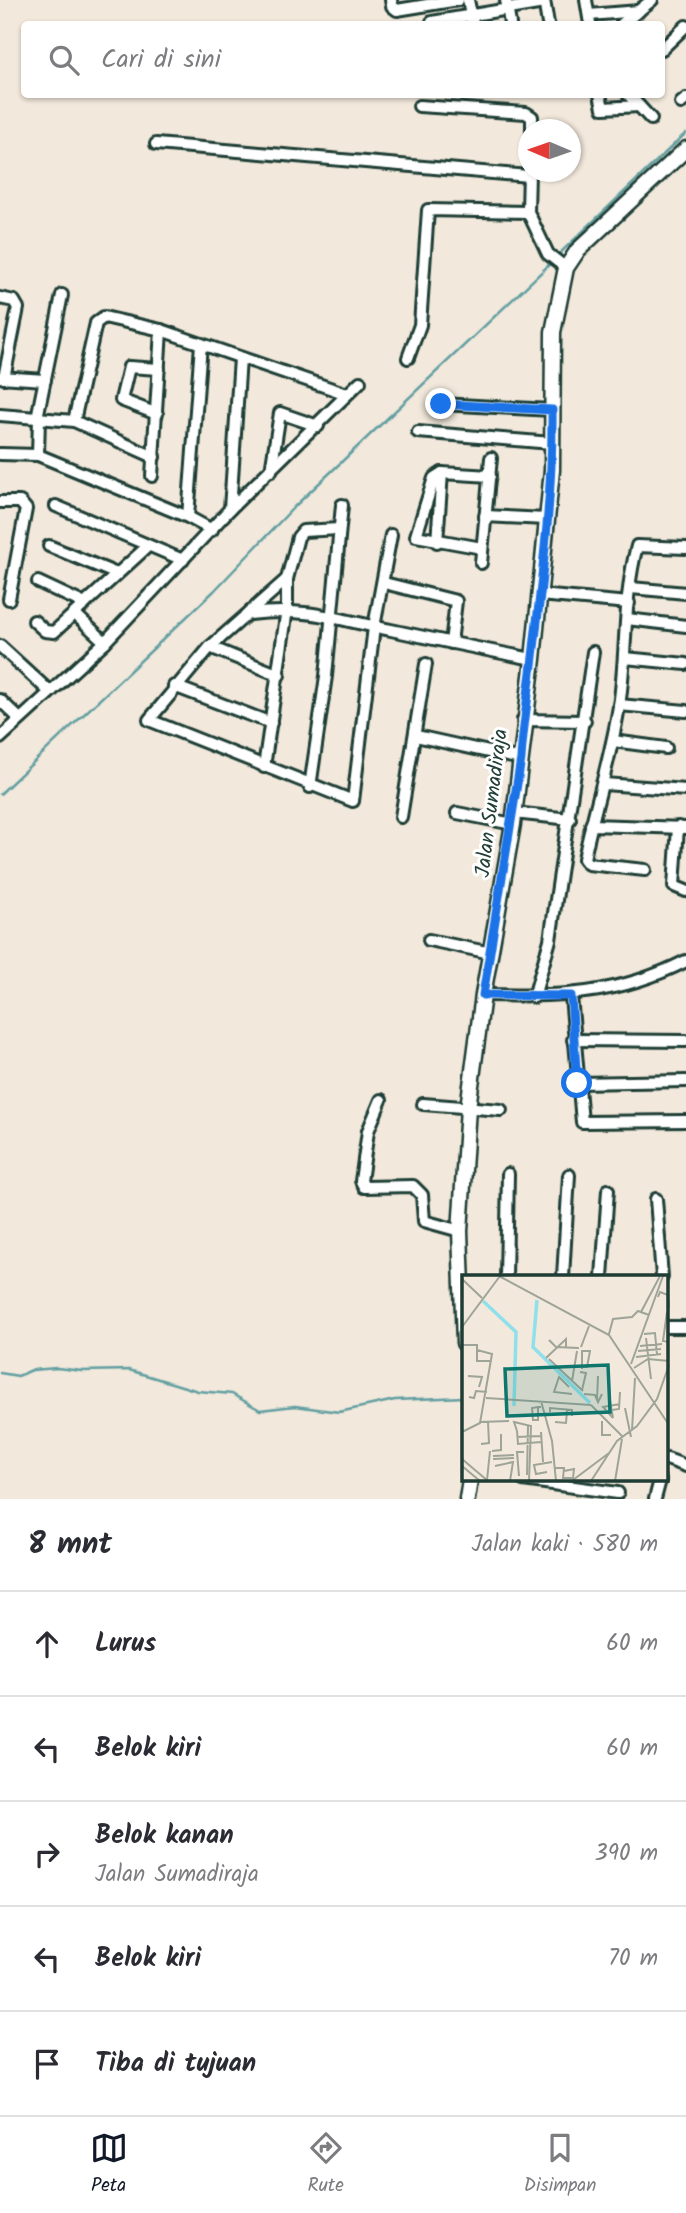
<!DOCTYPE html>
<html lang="id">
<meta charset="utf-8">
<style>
:root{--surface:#fff;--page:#f2f2f3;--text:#2b2b33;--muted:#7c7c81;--line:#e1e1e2;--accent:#111827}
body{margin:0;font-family:Kalam,sans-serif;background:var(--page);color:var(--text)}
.compass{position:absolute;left:518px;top:119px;width:63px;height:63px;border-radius:50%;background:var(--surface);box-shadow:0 2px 5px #0004;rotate:272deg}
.stop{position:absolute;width:21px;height:21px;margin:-16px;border:5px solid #1a73e8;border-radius:50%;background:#fff}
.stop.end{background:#1a73e8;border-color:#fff;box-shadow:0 2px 7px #0008}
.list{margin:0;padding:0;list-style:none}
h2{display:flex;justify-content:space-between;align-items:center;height:91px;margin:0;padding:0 28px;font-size:30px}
h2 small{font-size:23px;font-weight:400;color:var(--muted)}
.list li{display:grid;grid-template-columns:46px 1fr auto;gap:21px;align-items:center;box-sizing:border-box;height:105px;padding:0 28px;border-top:2px solid var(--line)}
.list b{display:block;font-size:26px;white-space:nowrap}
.list p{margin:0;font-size:23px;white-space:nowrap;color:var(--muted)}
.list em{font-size:23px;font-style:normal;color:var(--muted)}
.icon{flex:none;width:38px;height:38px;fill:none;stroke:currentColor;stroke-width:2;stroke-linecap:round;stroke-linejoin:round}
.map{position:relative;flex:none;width:686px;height:1499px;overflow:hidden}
.search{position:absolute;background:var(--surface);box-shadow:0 2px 5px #0004;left:21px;right:21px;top:21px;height:77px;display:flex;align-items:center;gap:18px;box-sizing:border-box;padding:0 24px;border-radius:7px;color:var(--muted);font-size:26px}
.sheet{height:616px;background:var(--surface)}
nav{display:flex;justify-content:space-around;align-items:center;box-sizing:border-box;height:98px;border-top:2px solid var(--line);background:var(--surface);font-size:19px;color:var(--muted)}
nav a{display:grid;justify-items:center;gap:4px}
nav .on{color:var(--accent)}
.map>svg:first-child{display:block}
</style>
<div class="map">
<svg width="686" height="1499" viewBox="0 0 686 1499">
<rect width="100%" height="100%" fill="#f2e8db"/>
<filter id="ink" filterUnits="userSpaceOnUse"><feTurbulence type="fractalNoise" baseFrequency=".0143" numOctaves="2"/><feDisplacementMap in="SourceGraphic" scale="14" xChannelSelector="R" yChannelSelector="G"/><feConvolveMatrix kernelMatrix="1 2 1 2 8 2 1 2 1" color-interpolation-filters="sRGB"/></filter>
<g filter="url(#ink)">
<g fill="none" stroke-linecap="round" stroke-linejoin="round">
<!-- stream -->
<g stroke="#639fa2" stroke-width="2.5">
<polyline points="556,257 686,133"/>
<polyline points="0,794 214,591 293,508 552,262"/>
<polyline points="0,1373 18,1376 32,1370 57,1368 82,1371 129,1370 198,1391 232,1394 260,1410 295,1406 339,1412 395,1400 464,1397"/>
</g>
<!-- minor casing -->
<g stroke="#1f3d34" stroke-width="16">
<g id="minor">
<polyline points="391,0 392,6 397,10 458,0"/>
<polyline points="468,0 473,24"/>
<polyline points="506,0 510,24"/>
<polyline points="544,0 548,24"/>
<polyline points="586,0 590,24"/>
<polyline points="589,15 639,11"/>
<polyline points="432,22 544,3"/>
<polyline points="622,24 652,0"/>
<polyline points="662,49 686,26"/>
<polyline points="600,94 603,108 639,106"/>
<polyline points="628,94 651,119"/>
<polyline points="681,103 686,99"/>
<polyline points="419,106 526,113 532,117 532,130"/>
<polyline points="156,144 528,176"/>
<polyline points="528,212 548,254 566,268"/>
<polyline points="0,298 14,301 18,308 4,378"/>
<polyline points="408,358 420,325 428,210 528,212 529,172"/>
<polyline points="0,377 45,380"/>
<polyline points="441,404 552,410"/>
<polyline points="157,414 121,400 129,367 159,369"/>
<polyline points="0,415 74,421 154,457"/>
<polyline points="37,418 62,295"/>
<polyline points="74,421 96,323 104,317 161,330 347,394"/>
<polyline points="418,432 552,443"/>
<polyline points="0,454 38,455 188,517 212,530"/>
<polyline points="38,455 39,418"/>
<polyline points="271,471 280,413 318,426"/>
<polyline points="152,476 161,330"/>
<polyline points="0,502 20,502 26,509 9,599"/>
<polyline points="56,506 183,560"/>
<polyline points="230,509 240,358"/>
<polyline points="485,516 546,519"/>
<polyline points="188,517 201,344"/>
<polyline points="437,542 442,473"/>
<polyline points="49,546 117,574"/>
<polyline points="482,548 416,536 434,478 442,473 490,476"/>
<polyline points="481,563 491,458"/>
<polyline points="287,579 210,647 149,720 353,801 374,627 391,535"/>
<polyline points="38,582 85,604"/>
<polyline points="384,583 456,601 451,643"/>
<polyline points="631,588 686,593"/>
<polyline points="539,595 629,603"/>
<polyline points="75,614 105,642"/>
<path d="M249 614C309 607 335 619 391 630 438 640 485 650 533 659"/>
<polyline points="627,619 686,626"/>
<polyline points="34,621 45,631 54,632 148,546"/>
<polyline points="0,646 50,692"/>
<polyline points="210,647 279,675"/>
<polyline points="625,658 686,664"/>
<polyline points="174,686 271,723"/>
<polyline points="0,700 20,719"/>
<polyline points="619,705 686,711"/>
<polyline points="523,720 585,721"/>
<polyline points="416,736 521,759"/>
<polyline points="0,738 105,642 230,509 360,382"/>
<polyline points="613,741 666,748"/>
<polyline points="264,767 287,609 287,579 298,537 303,531 339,529"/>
<polyline points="604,784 686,790"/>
<polyline points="310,787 326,676 342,505"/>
<polyline points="457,813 513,824"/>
<polyline points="514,813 570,819"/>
<polyline points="401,817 426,664"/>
<polyline points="591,825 686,828"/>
<polyline points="678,827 674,886 686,891"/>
<path d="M645 870 588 864 584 859C594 808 611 759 619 706 627 654 623 597 637 546L686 548"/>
<polyline points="429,940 491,953"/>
<path d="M483 995C558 997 617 996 686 961"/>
<polyline points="571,996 582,1122 686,1121"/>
<polyline points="534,997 550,940 593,652"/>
<polyline points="573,1040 686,1041"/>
<polyline points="577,1083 686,1081"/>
<polyline points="381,1100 368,1131 361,1181 364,1187 413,1186 422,1195 424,1221 460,1231"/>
<polyline points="423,1104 501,1110"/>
<polyline points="656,1199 662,1277"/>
<polyline points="506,1277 508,1174"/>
<polyline points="563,1277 569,1175"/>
<polyline points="602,1277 608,1190"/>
<polyline points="667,1327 686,1327"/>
<polyline points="667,1459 686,1466"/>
<polyline points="523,1480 618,1493"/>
<polyline points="655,1499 660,1480"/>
</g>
</g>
<!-- tertiary casing -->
<g stroke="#1f3d34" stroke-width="19">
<g id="tertiary">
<polyline points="464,1343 460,1231 468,1108 483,995 513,824 533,659 552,470 553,332 566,268 578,250 686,149"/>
<polyline points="467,1499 470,1480"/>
</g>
</g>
<!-- minor -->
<use href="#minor" stroke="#fff" stroke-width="10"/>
<!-- tertiary -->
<use href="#tertiary" stroke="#fff" stroke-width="14"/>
</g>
</g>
<g fill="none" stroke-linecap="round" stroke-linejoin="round" filter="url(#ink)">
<!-- route -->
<path stroke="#1a73e8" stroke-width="9" d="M441 404 552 410C553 492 542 576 533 657 529 691 523 724 521 759L483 995 571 996 577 1083"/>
</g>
<g text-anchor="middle" stroke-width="6" stroke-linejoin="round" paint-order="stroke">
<!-- street labels -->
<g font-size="21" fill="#1f3d34" stroke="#fff">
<text transform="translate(491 803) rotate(-83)" y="7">Jalan Sumadiraja</text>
</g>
</g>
<!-- overview -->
<g transform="translate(462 1275)">
<rect width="206" height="206" fill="#f2e8db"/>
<path fill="none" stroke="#90e0eb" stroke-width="3.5" d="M75 25 71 72 128 128M21 26 54 57 52 131"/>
<path fill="none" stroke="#9ea498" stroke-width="2" d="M37 1 147 60 207 150M0 4 20 23M196 22 198 17 206 20 207 33M179 37 198 1M205 37 201 66 207 67M0 52 38 1M147 59 151 44 170 42 176 36 187 40M182 59 193 58 195 80M184 63 189 104M87 65 94 72 117 73M0 70H15V75L30 79 18 148 0 157M178 71 200 69M119 72 127 51M15 75V86H29M176 76 199 74M174 82 199 79M84 83 104 64V72M87 84 121 116M169 89 201 1M120 92H125L128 76M172 93 186 84 207 86M120 94V76H129M118 97 124 98 120 115M6 101 20 102 17 112M110 106 115 76M107 112 97 102 92 117 110 119M122 119 133 120 136 127 140 119M147 120 151 143M7 122 12 123 14 116 25 117M24 123 129 130M135 125 136 101M79 126 90 166 94 206M129 130 160 161M76 132V145H71L70 133 76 132H79M163 133 169 162M150 135 157 134 158 117M88 137V133L110 135V141M151 143 141 132 158 129M140 146V160H149M18 147 47 146M93 147 104 148 105 135M170 155 173 103M55 156 52 147 69 151 67 206M55 156 56 169 79 167M79 157 81 187M55 162 79 161M19 169 27 168 26 147M30 176 39 175V159M31 181 52 180M0 184 26 206M31 184 52 183M0 191 18 206M33 191 51 187 48 206M93 193H102L101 203H111L112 194 102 196M85 197 74 199 72 190 90 187M65 200 66 151M57 201 55 177H62M25 205 28 176M111 205 147 178M129 206 155 166 175 151 195 124 207 90M153 206 160 164"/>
<path fill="#0f766e" fill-opacity="0.15" stroke="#0f766e" stroke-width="3.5" d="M146 90 148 137 45 141 43 94Z"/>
<rect width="206" height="206" fill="none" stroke="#1f3d34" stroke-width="3.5"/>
</g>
</svg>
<svg class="compass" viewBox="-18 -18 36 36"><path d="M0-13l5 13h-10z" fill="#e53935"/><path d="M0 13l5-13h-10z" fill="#7c7c81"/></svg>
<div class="stop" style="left:577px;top:1083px"></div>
<div class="stop end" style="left:441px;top:404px"></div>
<div class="search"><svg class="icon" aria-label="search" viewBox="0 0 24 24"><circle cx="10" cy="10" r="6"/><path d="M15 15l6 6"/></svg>Cari di sini</div>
</div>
<section class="sheet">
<h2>8 mnt<small>Jalan kaki · 580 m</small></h2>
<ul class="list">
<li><svg class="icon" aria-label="ahead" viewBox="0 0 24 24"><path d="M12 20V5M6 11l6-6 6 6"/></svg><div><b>Lurus</b></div><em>60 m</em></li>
<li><svg class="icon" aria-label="left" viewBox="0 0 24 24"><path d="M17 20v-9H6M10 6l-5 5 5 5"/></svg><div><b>Belok kiri</b></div><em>60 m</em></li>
<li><svg class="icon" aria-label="right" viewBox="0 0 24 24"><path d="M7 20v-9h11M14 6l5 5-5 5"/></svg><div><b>Belok kanan</b><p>Jalan Sumadiraja</p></div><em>390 m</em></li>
<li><svg class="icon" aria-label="left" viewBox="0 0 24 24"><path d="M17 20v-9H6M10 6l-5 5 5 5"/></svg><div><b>Belok kiri</b></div><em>70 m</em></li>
<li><svg class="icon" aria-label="arrive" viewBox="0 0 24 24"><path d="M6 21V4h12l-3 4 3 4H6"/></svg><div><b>Tiba di tujuan</b></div></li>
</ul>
</section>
<nav>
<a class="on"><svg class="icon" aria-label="map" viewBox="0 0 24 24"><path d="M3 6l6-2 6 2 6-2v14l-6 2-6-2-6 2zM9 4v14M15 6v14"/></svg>Peta</a>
<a><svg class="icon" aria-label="directions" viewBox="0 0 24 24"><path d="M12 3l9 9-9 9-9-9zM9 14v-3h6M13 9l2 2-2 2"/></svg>Rute</a>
<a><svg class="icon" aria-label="saved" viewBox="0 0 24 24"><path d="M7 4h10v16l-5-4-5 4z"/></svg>Disimpan</a>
</nav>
